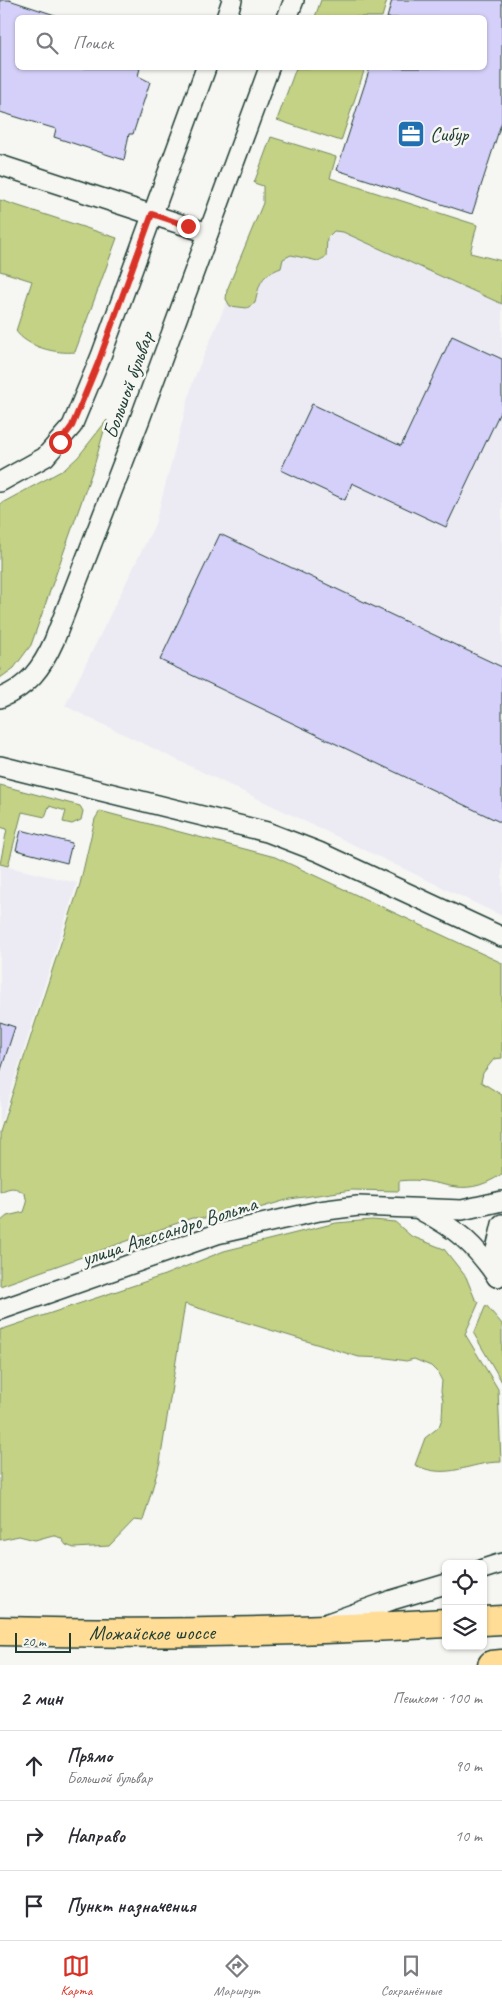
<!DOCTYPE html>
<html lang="ru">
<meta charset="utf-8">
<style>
:root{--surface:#fff;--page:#f7f7f7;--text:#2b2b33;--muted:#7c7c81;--line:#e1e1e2;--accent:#d93025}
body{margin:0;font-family:Caveat,sans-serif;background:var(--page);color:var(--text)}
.controls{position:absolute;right:15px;bottom:15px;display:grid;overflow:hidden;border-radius:8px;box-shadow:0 1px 4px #0004}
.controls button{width:45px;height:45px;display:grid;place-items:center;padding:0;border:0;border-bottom:1px solid var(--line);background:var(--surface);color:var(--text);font:25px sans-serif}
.scale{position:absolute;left:15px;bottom:12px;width:56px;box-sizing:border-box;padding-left:5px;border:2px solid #1f3d34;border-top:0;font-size:14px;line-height:18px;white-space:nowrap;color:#1f3d34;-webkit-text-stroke:4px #f6f6f2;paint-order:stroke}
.stop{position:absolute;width:15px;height:15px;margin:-11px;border:4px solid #d93025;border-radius:50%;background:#fff}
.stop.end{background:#d93025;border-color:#fff;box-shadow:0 1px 5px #0008}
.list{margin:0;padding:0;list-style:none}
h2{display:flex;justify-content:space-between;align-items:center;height:65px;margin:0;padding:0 20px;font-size:21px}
h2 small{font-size:16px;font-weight:400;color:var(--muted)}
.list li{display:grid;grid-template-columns:32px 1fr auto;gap:15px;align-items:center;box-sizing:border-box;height:70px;padding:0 20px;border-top:1px solid var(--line)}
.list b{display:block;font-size:19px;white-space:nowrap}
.list p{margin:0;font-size:16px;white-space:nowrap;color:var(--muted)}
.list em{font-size:16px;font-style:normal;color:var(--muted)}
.icon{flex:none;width:28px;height:28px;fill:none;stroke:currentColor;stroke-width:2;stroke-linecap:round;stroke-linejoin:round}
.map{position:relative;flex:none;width:502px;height:1665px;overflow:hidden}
.search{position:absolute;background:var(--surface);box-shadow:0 1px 4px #0004;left:15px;right:15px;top:15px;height:55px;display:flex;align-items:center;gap:12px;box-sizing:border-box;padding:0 18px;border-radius:8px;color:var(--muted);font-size:19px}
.sheet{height:275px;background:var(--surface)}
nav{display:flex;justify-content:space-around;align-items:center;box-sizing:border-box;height:70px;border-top:1px solid var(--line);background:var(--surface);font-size:14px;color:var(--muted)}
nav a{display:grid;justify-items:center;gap:2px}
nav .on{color:var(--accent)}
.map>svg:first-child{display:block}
</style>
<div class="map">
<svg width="502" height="1665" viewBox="0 0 502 1665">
<rect width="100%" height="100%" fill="#f6f6f2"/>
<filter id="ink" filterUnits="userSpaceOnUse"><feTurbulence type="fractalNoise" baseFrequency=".02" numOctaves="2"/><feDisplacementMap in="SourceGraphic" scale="10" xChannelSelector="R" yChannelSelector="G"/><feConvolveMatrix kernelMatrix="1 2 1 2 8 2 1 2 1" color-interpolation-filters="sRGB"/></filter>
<g filter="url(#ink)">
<!-- built -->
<g fill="#ecebf4">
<polygon points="273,193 502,297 502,916 65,706 155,524 193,381"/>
<polygon points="0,865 77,883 0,1125"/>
</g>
<!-- green -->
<g fill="#c4d286" stroke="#72885d">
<polygon points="321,0 387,0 382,17 315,17"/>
<polygon points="296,68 365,68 341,141 277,120"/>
<path d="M271 137 336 157 330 178 477 225 470 253 502 261V304L343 232 334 231 327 238 326 257 318 261 291 255 283 259 281 268C260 276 260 282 255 303L247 308 230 306 226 299 227 290 263 203V186L254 183Z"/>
<path d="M0 200 117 238 75 352C56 354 27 347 16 331L32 281 0 271Z"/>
<polygon points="107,420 94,466 31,645 14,668 0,678 0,504 65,469 78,457"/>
<polygon points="0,785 80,806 83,811 81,820 72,824 63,822 66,811 49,806 45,817 22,812 8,866 0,864 7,829 0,827"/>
<path d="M100 811 275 857 502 963V1058L494 1059 483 1073 481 1082 502 1095V1174C458 1203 443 1175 399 1181V1191L352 1190 290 1199 225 1218H192L0 1286V1222L7 1216 24 1212 27 1203 25 1194C15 1186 11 1187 0 1192V1132L80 884 95 819Z"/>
<path d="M372 1220 395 1222 411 1236 444 1249 466 1277 475 1299 479 1302 465 1334 498 1389 501 1462C468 1462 449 1481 415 1465L425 1438 439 1427 442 1418 443 1400 441 1391 442 1381 438 1373 431 1366 414 1359 406 1361 387 1358 359 1357 185 1304 160 1462 143 1521 134 1520 109 1546 74 1548 66 1545 61 1538 53 1535 35 1540 19 1536 0 1540V1330L162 1276 224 1251 336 1223Z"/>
<polygon points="486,1305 502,1324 502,1382 474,1334"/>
</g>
<!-- building -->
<g fill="#d5d0f9" stroke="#1f3d34">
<polygon points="0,0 9,0 64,18 18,18 18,68 140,68 138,76 150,82 133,134 129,134 124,160 54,137 56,129 0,112"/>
<polygon points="392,0 502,0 502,121 472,214 337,170 370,68 484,68 484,18 387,18"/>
<polygon points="452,336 502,359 502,408 446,527 352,483 345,500 281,470 312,404 401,446"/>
<polygon points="220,534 502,667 502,823 160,660"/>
<polygon points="21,830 72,843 67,863 16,850"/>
<polygon points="0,1022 15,1027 0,1073"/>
</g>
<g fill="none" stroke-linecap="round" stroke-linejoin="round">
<!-- street casing -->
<g stroke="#1f3d34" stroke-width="22">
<g id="street">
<polyline points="226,18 232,0"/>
<polyline points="287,18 294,0"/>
<polyline points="0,165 208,233"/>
<polyline points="0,482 45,457 72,426 101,356 206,68"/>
<path d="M0 698C28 687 42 668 54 641L140 419 269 68"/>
<polyline points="0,766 267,832 319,852 502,937"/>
<path d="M422 1211C457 1229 475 1245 497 1277"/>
<polyline points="497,1277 495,1254 502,1224"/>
<polyline points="0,1310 217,1234 319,1211 358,1206 462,1210 502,1201"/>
<polyline points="483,1569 502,1563"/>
<polyline points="328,1623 392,1600 446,1584"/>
</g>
</g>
<!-- highway casing -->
<g stroke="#1f3d34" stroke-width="31">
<g id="highway">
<polyline points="483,1621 502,1620"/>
<path id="s1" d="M0 1631C149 1635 297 1632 446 1623"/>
<polyline points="492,1665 502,1664"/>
</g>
</g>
<!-- street -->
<use href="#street" stroke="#f6f6f2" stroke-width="19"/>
<!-- highway -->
<use href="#highway" stroke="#ffdd96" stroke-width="28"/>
</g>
</g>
<g fill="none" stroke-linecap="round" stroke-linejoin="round" filter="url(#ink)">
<!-- route -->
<polyline stroke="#d93025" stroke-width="6" points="60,442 72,426 98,363 152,214 188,226"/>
</g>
<!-- icons -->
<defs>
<g id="office-square" transform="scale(1.4375)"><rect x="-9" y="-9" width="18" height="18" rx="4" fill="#1f6fb2" stroke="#f6f6f2"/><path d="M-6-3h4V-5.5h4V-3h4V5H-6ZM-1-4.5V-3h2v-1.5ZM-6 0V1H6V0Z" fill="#fff"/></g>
</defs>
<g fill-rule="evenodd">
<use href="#office-square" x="411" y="134"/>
</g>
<g text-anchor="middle" stroke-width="5" stroke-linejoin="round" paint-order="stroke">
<!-- poi labels -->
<g font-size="21" fill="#1f3d34" stroke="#f6f6f2" text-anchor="start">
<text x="430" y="141">Сибур</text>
</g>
<!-- street labels -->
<g font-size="21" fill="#1f3d34" stroke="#f6f6f2">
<text transform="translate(128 385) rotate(-70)" y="7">Большой бульвар</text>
<text transform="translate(169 1231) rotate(-18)" y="7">улица Алессандро Вольта</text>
<text dy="7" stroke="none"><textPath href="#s1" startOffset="152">Можайское шоссе</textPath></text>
</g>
</g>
</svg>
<div class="controls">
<button><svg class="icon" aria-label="locate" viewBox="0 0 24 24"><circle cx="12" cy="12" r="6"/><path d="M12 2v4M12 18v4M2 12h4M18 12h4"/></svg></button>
<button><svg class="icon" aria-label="layers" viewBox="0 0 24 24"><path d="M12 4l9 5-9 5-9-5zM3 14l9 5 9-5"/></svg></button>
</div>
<div class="scale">20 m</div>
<div class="stop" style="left:60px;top:442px"></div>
<div class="stop end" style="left:188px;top:226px"></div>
<div class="search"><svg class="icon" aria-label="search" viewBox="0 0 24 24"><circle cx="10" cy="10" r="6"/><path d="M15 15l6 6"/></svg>Поиск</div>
</div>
<section class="sheet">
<h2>2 мин<small>Пешком · 100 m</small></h2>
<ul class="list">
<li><svg class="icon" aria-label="ahead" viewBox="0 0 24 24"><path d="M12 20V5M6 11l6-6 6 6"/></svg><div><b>Прямо</b><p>Большой бульвар</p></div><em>90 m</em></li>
<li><svg class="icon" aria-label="right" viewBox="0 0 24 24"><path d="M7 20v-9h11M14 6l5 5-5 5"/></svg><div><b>Направо</b></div><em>10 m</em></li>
<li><svg class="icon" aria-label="arrive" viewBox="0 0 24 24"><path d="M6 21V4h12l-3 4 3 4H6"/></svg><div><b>Пункт назначения</b></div></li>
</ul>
</section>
<nav>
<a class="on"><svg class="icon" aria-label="map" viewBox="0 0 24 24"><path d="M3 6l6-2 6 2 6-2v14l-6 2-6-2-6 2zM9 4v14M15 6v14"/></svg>Карта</a>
<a><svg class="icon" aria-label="directions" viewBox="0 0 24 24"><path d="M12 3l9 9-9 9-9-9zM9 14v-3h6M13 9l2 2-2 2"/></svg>Маршрут</a>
<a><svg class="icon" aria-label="saved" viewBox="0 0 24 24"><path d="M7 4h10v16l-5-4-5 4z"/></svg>Сохранённые</a>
</nav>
